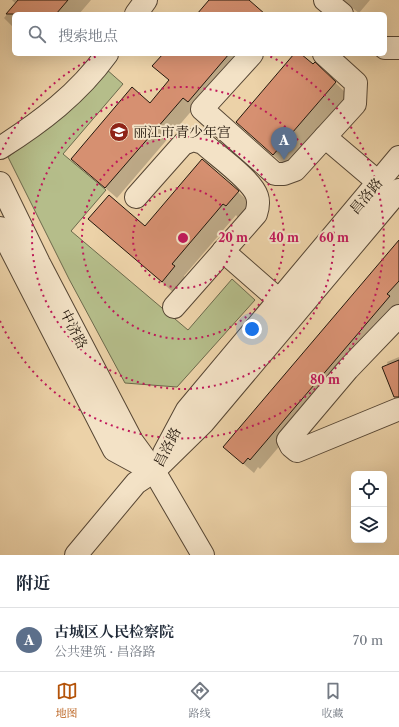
<!DOCTYPE html>
<html lang="zh">
<meta charset="utf-8">
<style>
:root{--surface:#fff;--page:#f6f6f7;--text:#1f2937;--muted:#747a83;--line:#e0e1e3;--accent:#b45309}
body{margin:0;font-family:"Libre Caslon Text","Noto Serif SC",serif;background:var(--page);color:var(--text)}
.controls{position:absolute;right:12px;bottom:12px;display:grid;overflow:hidden;border-radius:6px;box-shadow:0 4px 16px #0002}
.controls button{width:36px;height:36px;display:grid;place-items:center;padding:0;border:0;border-bottom:1px solid var(--line);background:var(--surface);color:var(--text);font:20px sans-serif}
.you{position:absolute;left:252px;top:329px;width:14px;height:14px;margin:-10px;border:3px solid #fff;border-radius:50%;background:#1a73e8;box-shadow:0 0 0 6px #1a73e833}
.badge{display:grid;place-items:center;width:26px;height:26px;border-radius:50%;background:var(--accent);color:#fff;font-size:13px;font-weight:700}
.pin{position:absolute;translate:-50% -33px;filter:drop-shadow(0 1px 2px #0008)}
.pin::after{content:'';position:absolute;top:21px;width:14px;height:12px;background:inherit;clip-path:polygon(0 0,100% 0,50% 100%)}
.list{margin:0;padding:0;list-style:none}
h2{display:flex;justify-content:space-between;align-items:center;height:52px;margin:0;padding:0 16px;font-size:17px}
h2 small{font-size:13px;font-weight:400;color:var(--muted)}
.list li{display:grid;grid-template-columns:26px 1fr auto;gap:12px;align-items:center;box-sizing:border-box;height:64px;padding:0 16px;border-top:1px solid var(--line)}
.list b{display:block;font-size:15px;white-space:nowrap}
.list p{margin:0;font-size:13px;white-space:nowrap;color:var(--muted)}
.list em{font-size:13px;font-style:normal;color:var(--muted)}
.icon{flex:none;width:22px;height:22px;fill:none;stroke:currentColor;stroke-width:2;stroke-linecap:round;stroke-linejoin:round}
.map{position:relative;flex:none;width:399px;height:555px;overflow:hidden}
.search{position:absolute;background:var(--surface);box-shadow:0 4px 16px #0002;left:12px;right:12px;top:12px;height:44px;display:flex;align-items:center;gap:10px;box-sizing:border-box;padding:0 14px;border-radius:6px;color:var(--muted);font-size:15px}
.sheet{height:116px;background:var(--surface)}
nav{display:flex;justify-content:space-around;align-items:center;box-sizing:border-box;height:56px;border-top:1px solid var(--line);background:var(--surface);font-size:11px;color:var(--muted)}
nav a{display:grid;justify-items:center;gap:2px}
nav .on{color:var(--accent)}
.map>svg:first-child{display:block}
</style>
<div class="map">
<svg width="399" height="555" viewBox="0 0 399 555">
<rect width="100%" height="100%" fill="#ecd2a8"/>
<filter id="stains"><feTurbulence type="fractalNoise" baseFrequency=".005" numOctaves="4"/><feColorMatrix values="0 0 0 0 .2 0 0 0 0 .09 0 0 0 0 .02 0 0 0 .5 -.17"/></filter>
<radialGradient id="worn" r=".72"><stop offset=".6" stop-color="#630" stop-opacity="0"/><stop offset="1" stop-color="#630" stop-opacity=".3"/></radialGradient>
<!-- green -->
<polygon fill="#b5bd8a" stroke="#6c6a4c" points="106,69 123,84 63,154 106,190 71,231 188,330 232,279 255,300 177,387 125,383 69,279 8,157 69,111"/>
<!-- shadow -->
<g fill="#0003">
<polygon points="12,0 91,0 79,14 14,14 14,28 4,18 16,4"/>
<polygon points="342,0 370,0 359,13"/>
<polygon points="164,54 249,54 194,108 117,198 72,159 150,104 170,81 154,66"/>
<polygon points="296,54 299,54 313,65 315,63 348,95 286,167 237,122"/>
<polygon points="238,192 250,203 238,218 236,215 184,276 186,279 174,293 90,219 145,227"/>
<polygon points="399,242 399,306 260,469 258,467 254,473 224,447"/>
<polygon points="399,357 399,398 394,393 387,362"/>
</g>
<!-- building -->
<g fill="#d69071" stroke="#24180d">
<polygon points="18,0 68,0 56,14 6,14"/>
<polygon points="209,0 249,0 265,14 197,14"/>
<polygon points="163,54 229,54 188,102 183,98 105,188 71,159 132,87 150,103 169,80 152,66"/>
<polygon points="294,54 301,54 313,64 315,62 336,82 273,155 236,122"/>
<polygon points="202,159 239,191 226,206 223,204 172,264 175,266 162,282 88,219 109,195 145,226"/>
<polygon points="399,240 399,281 387,294 390,296 250,460 248,458 243,464 223,447"/>
<polygon points="399,360 399,397 394,397 382,367"/>
</g>
<g fill="none" stroke-linecap="round" stroke-linejoin="round">
<!-- minor casing -->
<g stroke="#564634" stroke-width="24">
<g id="minor">
<polyline points="325,0 342,14"/>
<polyline points="136,14 146,0"/>
<polyline points="385,48 399,48"/>
<polyline points="252,54 202,109 275,174 284,174 295,170 355,104 356,83 324,54"/>
<polyline points="325,137 378,182"/>
<path d="M0 148C41 122 78 94 107 54"/>
<polyline points="0,183 39,263 132,441 154,471 203,555"/>
<path d="M136 197 183 144 193 140 203 143C216 155 252 180 257 196 259 202 258 208 256 214L174 307"/>
<polyline points="0,228 114,450 149,469"/>
<polyline points="223,251 279,300"/>
<polyline points="399,316 348,369 288,440 291,446 297,451 399,409"/>
<polyline points="164,453 187,410 399,157"/>
<polyline points="76,555 136,483 154,471 203,423 399,190"/>
</g>
</g>
<!-- minor -->
<use href="#minor" stroke="#f3e2c6" stroke-width="22"/>
</g>
<!-- distance rings -->
<g fill="none" stroke="#c2185b" stroke-width="2" stroke-dasharray="2 4">
<circle cx="183" cy="238" r="50"/>
<circle cx="183" cy="238" r="101"/>
<circle cx="183" cy="238" r="151"/>
<path d="M0 155A201 201 0 0 1 101 54M265 54A201 201 0 1 1 0 321"/>
</g>
<!-- icons -->
<defs>
<g id="school-disc" transform="scale(1)"><circle r="9.5" fill="#8f2418" stroke="#f3e2c6"/><path d="M0-5L7-2L0 1L-7-2ZM-4 1L0 2.5L4 1V4Q0 6-4 4Z" fill="#fff"/></g>
</defs>
<g fill-rule="evenodd">
<use href="#school-disc" x="119" y="132"/>
</g>
<g text-anchor="middle" stroke-width="4" stroke-linejoin="round" paint-order="stroke">
<!-- poi labels -->
<g font-size="14" fill="#24180d" stroke="#f3e2c6" text-anchor="start">
<text x="133" y="137">丽江市青少年宫</text>
</g>
<!-- street labels -->
<g font-size="14" fill="#24180d" stroke="#f3e2c6">
<text transform="translate(366 196) rotate(-50)" y="5">昌洛路</text>
<text transform="translate(74 329) rotate(63)" y="5">中济路</text>
<text transform="translate(167 447) rotate(-63)" y="5">昌洛路</text>
</g>
</g>
<circle cx="183" cy="238" r="6" fill="#c2185b" stroke="#f3e2c6" stroke-width="2"/>
<g font-size="12" text-anchor="middle" font-weight="bold" fill="#c2185b" stroke="#f3e2c6" stroke-width="4" stroke-linejoin="round" paint-order="stroke">
<text x="233" y="242">20 m</text>
<text x="284" y="242">40 m</text>
<text x="334" y="242">60 m</text>
<text x="325" y="384">80 m</text>
</g>
<rect width="100%" height="100%" filter="url(#stains)"/>
<rect width="100%" height="100%" fill="url(#worn)"/>
</svg>
<div class="controls">
<button><svg class="icon" aria-label="locate" viewBox="0 0 24 24"><circle cx="12" cy="12" r="6"/><path d="M12 2v4M12 18v4M2 12h4M18 12h4"/></svg></button>
<button><svg class="icon" aria-label="layers" viewBox="0 0 24 24"><path d="M12 4l9 5-9 5-9-5zM3 14l9 5 9-5"/></svg></button>
</div>
<div class="you"></div>
<div class="pin badge" style="left:284px;top:160px;background:#5c6f8a">A</div>
<div class="search"><svg class="icon" aria-label="search" viewBox="0 0 24 24"><circle cx="10" cy="10" r="6"/><path d="M15 15l6 6"/></svg>搜索地点</div>
</div>
<section class="sheet">
<h2>附近<small></small></h2>
<ul class="list">
<li><span class="badge" style="background:#5c6f8a">A</span><div><b>古城区人民检察院</b><p>公共建筑 · 昌洛路</p></div><em>70 m</em></li>
</ul>
</section>
<nav>
<a class="on"><svg class="icon" aria-label="map" viewBox="0 0 24 24"><path d="M3 6l6-2 6 2 6-2v14l-6 2-6-2-6 2zM9 4v14M15 6v14"/></svg>地图</a>
<a><svg class="icon" aria-label="directions" viewBox="0 0 24 24"><path d="M12 3l9 9-9 9-9-9zM9 14v-3h6M13 9l2 2-2 2"/></svg>路线</a>
<a><svg class="icon" aria-label="saved" viewBox="0 0 24 24"><path d="M7 4h10v16l-5-4-5 4z"/></svg>收藏</a>
</nav>
